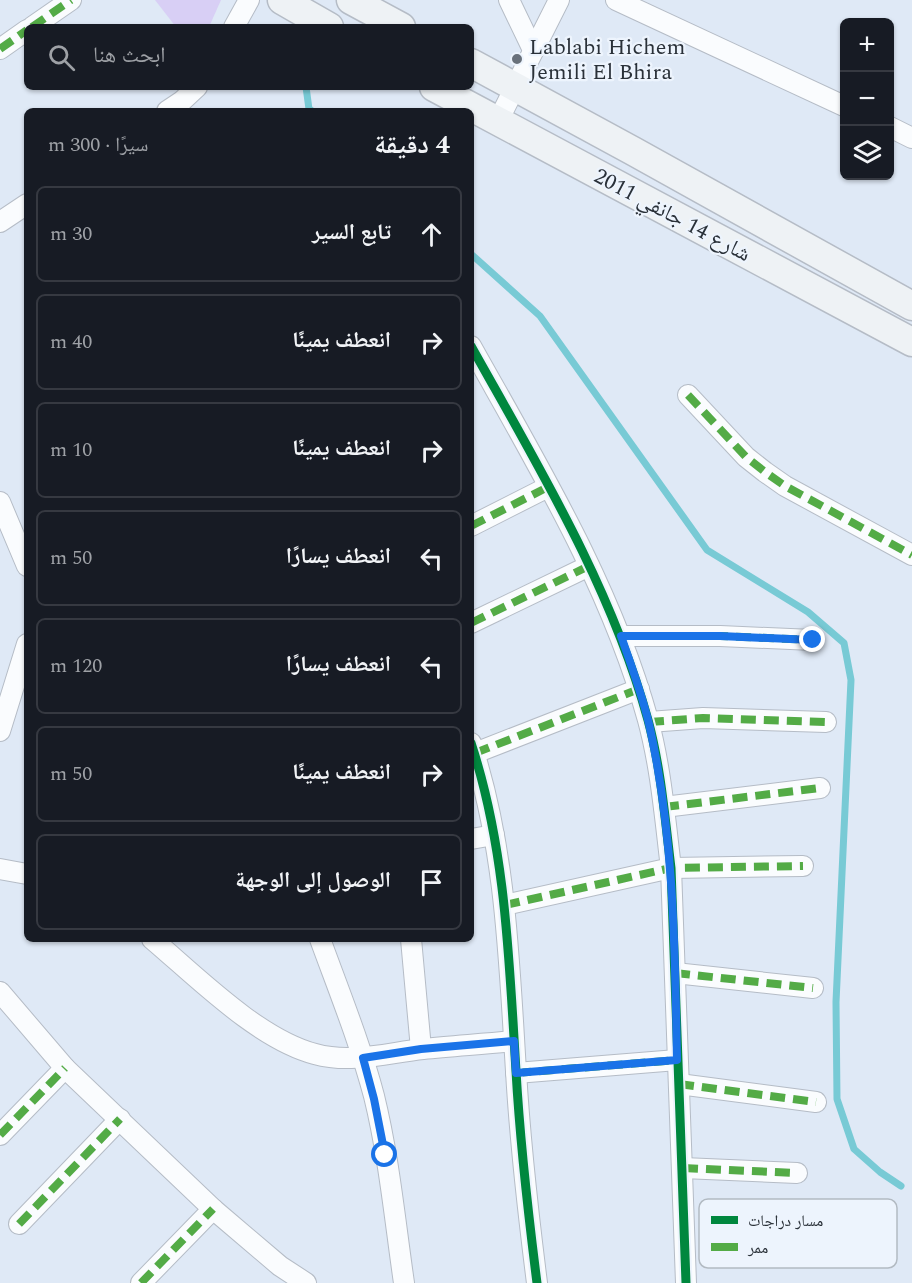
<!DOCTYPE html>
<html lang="ar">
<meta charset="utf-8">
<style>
:root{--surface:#171b24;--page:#242831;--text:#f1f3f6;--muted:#9ea1a6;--line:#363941}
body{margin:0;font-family:Spectral,"Noto Naskh Arabic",serif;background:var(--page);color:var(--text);direction:rtl}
.controls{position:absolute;right:18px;top:18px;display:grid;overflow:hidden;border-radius:9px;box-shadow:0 2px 4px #0004}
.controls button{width:54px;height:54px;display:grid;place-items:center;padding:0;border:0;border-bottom:2px solid var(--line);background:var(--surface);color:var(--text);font:30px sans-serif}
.stop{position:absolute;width:18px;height:18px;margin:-14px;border:4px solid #1a73e8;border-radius:50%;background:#fff}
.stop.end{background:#1a73e8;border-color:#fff;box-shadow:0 2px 6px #0008}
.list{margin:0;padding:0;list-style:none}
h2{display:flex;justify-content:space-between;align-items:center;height:78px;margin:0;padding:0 24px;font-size:26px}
h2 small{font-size:20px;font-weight:400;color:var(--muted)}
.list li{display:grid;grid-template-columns:39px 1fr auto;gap:18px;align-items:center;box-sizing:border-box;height:96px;margin:0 12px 12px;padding:0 12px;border:2px solid var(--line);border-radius:9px}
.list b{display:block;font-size:22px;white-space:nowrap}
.list em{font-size:20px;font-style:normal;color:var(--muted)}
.icon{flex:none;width:33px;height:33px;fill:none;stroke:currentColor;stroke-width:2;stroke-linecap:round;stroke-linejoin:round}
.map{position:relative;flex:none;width:912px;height:1283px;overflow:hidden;direction:ltr}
.search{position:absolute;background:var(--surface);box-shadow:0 2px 4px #0004;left:24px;top:24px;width:450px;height:66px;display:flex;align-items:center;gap:15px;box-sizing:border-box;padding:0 21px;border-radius:9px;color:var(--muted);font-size:22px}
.panel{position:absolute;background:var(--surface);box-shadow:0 2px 4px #0004;left:24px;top:108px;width:450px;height:834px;border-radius:9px;direction:rtl}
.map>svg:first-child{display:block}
</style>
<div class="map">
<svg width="912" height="1283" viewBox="0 0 912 1283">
<rect width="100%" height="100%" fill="#dfe9f6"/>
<!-- green -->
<polygon fill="#d8cff5" points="155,0 221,0 209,27 176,27"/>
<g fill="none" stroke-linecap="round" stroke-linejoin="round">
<!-- stream -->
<g stroke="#78cad5" stroke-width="7">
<polyline points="306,87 309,109 312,111"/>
<polyline points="471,254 540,316 707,550 808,612 844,643 851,680 836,1002 837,1099 854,1149 880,1172 901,1186"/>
</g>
<!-- street casing -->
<g stroke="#b5bcc6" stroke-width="22">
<g id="street">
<polyline points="509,0 533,50"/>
<polyline points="616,0 844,106"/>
<polyline points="32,27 71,0"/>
<polyline points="234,27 249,0"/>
<polyline points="0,49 27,30"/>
<polyline points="167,111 182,101 197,87"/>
<polyline points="498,121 559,0"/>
<polyline points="890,127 912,138"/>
<polyline points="0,222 27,204"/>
<path d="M471 346C538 466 611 586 648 720 661 768 665 819 671 868L686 1283"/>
<polyline points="688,395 746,457 765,472 785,486 912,555"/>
<polyline points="0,502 27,566"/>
<polyline points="471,526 548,487"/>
<polyline points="471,623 589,566"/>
<polyline points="621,636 720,636 813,640"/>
<polyline points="649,722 703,718 826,722"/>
<polyline points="0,731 27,644"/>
<path d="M471 743C506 849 509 960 516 1071 520 1142 528 1212 537 1283"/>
<polyline points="475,753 639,689"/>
<polyline points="664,807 820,788"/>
<polyline points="471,839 494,835"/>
<polyline points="0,869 27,874"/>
<polyline points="505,905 671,868 803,866"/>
<path d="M152 939C197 977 258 1039 315 1054 351 1064 387 1053 423 1049 453 1046 484 1044 514 1041"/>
<path d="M320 939C339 991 360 1043 374 1096 389 1157 395 1221 404 1283"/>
<polyline points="411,939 421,1049"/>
<polyline points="675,973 813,988"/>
<polyline points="0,992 65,1068 213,1209 280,1266 306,1283"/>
<polyline points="516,1073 677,1060"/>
<polyline points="679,1084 816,1102"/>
<polyline points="0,1135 65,1068"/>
<polyline points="683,1168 797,1173"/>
<polyline points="19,1224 120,1119"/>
<polyline points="141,1283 213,1209"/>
</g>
</g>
<!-- secondary casing -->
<g stroke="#b5bcc6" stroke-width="31">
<g id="secondary">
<polyline points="282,0 329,27"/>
<polyline points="351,0 401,27"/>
<polyline points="471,63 633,151 912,306"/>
<polyline points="434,87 912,342"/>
</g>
</g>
<!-- street -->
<use href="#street" stroke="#fafcfe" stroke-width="20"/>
<!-- secondary -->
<use href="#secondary" stroke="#eef2f5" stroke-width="28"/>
<!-- quiet -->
<g stroke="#53ab46" stroke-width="8" stroke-dasharray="15 8" stroke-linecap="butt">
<polyline points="32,27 71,0"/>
<polyline points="0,49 27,30"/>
<polyline points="688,395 746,457 765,472 785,486 912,555"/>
<polyline points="471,526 548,487"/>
<polyline points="471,623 589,566"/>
<polyline points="621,636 720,636 813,640"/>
<polyline points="649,722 703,718 826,722"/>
<polyline points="475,753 639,689"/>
<polyline points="664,807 820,788"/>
<polyline points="505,905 671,868 803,866"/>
<polyline points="675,973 813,988"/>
<polyline points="516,1073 677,1060"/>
<polyline points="679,1084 816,1102"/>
<polyline points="0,1135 65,1068"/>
<polyline points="683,1168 797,1173"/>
<polyline points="19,1224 120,1119"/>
<polyline points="141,1283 213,1209"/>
</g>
<!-- cycleway casing -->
<g stroke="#edf4fd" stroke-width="13">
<g id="cycleway">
<path d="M471 346C538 466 611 586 648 720 661 768 665 819 671 868L686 1283"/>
<path d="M471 743C506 849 509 960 516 1071 520 1142 528 1212 537 1283"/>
</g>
</g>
<!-- cycleway -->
<use href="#cycleway" stroke="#00873e" stroke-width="9"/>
</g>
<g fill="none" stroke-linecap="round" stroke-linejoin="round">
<!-- route -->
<path stroke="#1a73e8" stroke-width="8" d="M385 1155 374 1099 363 1058 421 1049 514 1041 516 1073 677 1060C675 948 674 834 649 724 642 694 631 665 621 636H720L813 640"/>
</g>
<!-- markers -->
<circle fill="#69717b" stroke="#edf4fd" stroke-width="2" cx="517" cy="59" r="6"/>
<g text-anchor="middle" stroke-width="4.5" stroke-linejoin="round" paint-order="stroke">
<!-- poi labels -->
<g font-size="22" fill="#2a3139" stroke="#edf4fd" text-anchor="start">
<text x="529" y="54">Lablabi Hichem<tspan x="529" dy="25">Jemili El Bhira</tspan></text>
</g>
<!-- street labels -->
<g font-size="22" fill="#2a3139" stroke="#edf4fd">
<text transform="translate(673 214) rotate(28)" y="8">شارع 14 جانفي 2011</text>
</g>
</g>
<!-- legend -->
<rect x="699" y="1199" width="198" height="69" rx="9" fill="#edf4fd" stroke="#b2bac2" stroke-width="1.5"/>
<rect x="711" y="1216" width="27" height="8" fill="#00873e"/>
<rect x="711" y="1243" width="27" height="8" fill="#53ab46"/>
<g font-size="16" fill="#2a3139">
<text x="748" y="1226">مسار دراجات</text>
<text x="748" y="1253">ممر</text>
</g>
</svg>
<div class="controls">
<button>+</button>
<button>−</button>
<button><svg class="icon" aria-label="layers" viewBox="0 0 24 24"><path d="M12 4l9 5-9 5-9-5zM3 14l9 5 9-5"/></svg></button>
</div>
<div class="stop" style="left:385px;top:1155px"></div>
<div class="stop end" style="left:813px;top:640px"></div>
<div class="search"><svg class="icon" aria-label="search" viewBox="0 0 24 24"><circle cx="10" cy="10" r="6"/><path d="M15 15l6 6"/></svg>ابحث هنا</div>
<section class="panel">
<h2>4 دقيقة<small>سيرًا · 300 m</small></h2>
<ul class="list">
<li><svg class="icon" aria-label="ahead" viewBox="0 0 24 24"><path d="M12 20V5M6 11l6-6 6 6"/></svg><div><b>تابع السير</b></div><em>30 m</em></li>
<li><svg class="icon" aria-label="right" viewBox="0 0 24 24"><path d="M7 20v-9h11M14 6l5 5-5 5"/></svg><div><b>انعطف يمينًا</b></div><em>40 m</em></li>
<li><svg class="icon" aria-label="right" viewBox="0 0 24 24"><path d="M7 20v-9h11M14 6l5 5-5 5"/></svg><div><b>انعطف يمينًا</b></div><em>10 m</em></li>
<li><svg class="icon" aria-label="left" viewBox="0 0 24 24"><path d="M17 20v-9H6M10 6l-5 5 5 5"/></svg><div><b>انعطف يسارًا</b></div><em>50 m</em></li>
<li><svg class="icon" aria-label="left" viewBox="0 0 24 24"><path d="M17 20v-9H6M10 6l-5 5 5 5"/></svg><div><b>انعطف يسارًا</b></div><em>120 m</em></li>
<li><svg class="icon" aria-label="right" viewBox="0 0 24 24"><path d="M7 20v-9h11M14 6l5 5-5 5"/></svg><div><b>انعطف يمينًا</b></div><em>50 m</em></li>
<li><svg class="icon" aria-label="arrive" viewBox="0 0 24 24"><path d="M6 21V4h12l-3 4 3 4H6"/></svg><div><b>الوصول إلى الوجهة</b></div></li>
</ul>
</section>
</div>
